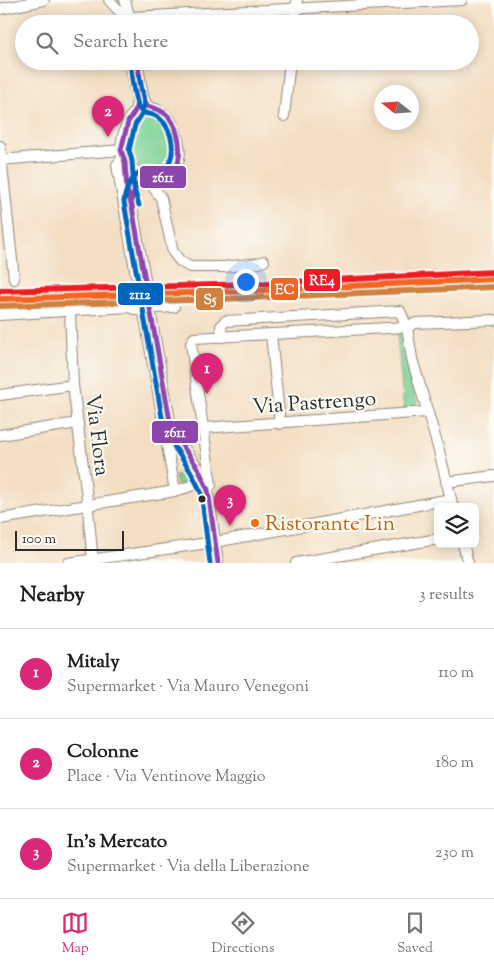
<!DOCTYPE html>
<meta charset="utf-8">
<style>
:root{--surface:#fff;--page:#f6f6f6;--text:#202124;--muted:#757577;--line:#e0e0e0;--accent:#db2777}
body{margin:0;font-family:"Sorts Mill Goudy",serif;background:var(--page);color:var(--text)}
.controls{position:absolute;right:15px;bottom:15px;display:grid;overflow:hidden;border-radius:8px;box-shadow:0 2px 12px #0003}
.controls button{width:45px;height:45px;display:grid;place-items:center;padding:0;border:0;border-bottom:1px solid var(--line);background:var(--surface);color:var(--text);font:25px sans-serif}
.compass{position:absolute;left:374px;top:85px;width:45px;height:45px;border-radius:50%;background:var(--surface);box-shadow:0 2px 12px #0003;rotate:287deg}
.scale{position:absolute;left:15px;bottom:12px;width:109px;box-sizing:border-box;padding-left:5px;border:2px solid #2b2b2b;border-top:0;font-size:14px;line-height:18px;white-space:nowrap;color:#2b2b2b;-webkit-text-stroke:4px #fdfcf7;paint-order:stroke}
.you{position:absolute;left:245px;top:281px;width:18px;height:18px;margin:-12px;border:4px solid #fff;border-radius:50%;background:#1a73e8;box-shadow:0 0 0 8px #1a73e833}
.badge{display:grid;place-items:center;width:32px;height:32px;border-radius:50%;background:var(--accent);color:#fff;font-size:16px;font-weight:700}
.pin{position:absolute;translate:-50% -41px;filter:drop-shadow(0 1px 2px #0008)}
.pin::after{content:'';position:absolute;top:26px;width:18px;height:15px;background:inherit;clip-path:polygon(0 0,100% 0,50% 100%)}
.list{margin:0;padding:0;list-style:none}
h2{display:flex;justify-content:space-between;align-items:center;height:65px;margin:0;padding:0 20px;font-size:21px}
h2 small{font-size:16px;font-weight:400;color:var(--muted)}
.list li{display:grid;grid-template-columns:32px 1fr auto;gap:15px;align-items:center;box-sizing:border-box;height:90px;padding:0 20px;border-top:1px solid var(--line)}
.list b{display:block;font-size:19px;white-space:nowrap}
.list p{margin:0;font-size:16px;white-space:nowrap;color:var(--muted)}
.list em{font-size:16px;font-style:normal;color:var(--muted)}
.icon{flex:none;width:28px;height:28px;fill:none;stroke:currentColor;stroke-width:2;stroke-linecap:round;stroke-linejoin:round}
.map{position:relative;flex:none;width:494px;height:563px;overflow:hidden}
.search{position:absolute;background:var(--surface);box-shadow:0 2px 12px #0003;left:15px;right:15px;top:15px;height:55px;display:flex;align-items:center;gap:12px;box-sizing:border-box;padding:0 18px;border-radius:28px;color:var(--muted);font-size:19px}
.sheet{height:335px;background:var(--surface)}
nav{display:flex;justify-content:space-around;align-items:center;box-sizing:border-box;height:70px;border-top:1px solid var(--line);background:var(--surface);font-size:14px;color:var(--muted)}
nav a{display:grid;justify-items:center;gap:2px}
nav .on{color:var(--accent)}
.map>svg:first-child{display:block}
</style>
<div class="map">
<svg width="494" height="563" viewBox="0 0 494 563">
<rect width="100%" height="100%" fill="#fdfcf7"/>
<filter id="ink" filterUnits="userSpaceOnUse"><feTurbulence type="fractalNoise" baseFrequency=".02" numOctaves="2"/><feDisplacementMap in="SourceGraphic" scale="10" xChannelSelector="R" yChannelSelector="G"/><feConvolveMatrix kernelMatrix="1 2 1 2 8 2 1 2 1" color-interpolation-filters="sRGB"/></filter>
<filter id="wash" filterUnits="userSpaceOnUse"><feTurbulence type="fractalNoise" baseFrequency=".0096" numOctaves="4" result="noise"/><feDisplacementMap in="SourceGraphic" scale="20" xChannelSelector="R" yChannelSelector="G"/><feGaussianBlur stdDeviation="1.12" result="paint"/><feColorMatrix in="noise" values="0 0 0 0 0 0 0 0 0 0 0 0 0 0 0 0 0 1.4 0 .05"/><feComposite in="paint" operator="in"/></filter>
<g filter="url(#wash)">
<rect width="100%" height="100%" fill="#f3dec2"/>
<!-- green -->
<g fill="#7ed295" stroke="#547e60">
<polygon points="153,112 170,127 176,155 165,171 149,175 132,161 128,136 140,115"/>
<polygon points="397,333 400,333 418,408 404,409"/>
<polygon points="176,451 186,463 190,480 189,482 177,485 175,476 180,476"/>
</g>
</g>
<g filter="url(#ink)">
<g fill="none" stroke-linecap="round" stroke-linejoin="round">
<!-- minor-tunnel -->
<polyline stroke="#cbbaa4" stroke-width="10" stroke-dasharray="10 5" stroke-linecap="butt" points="145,279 151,316"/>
<!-- minor casing -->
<g stroke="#8f8476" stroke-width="12">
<g id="minor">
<polyline points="109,0 121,13 123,24"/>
<polyline points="125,0 131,23"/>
<polyline points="0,9 44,0"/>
<polyline points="130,17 462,0"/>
<polyline points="294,24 297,0"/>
<polyline points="130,61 137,102 135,111"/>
<polyline points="137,61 143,96 147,106"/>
<path d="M147 106C165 111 172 118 177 136 179 144 181 151 179 159 172 183 152 185 135 170 128 164 123 160 121 152 120 144 123 136 125 129 130 115 133 111 147 106Z"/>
<polyline points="284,116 290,61"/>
<polyline points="0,146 14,279"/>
<polyline points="123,157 117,165 136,275"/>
<polyline points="0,160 121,150"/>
<polyline points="125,162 127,190 131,201 145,279"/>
<polyline points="146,177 161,198 173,252 180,261 188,266 191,267 224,267 259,263 264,261"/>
<polyline points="131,201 136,187 146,177"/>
<polyline points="70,311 73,385 87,498 93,563"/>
<polyline points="144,312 175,491"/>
<polyline points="0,315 128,307 144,312 156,308 174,307"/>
<polyline points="151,316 170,421 181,444 198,468 208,490 218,563"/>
<polyline points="271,334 280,424"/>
<polyline points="222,337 221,326 225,321 400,311 407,327 412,359 438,447 453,507"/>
<polyline points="0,395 73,385"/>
<polyline points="204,428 427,412"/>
<polyline points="0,435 78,423"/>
<polyline points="446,482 494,476"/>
<polyline points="208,490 211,485 191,343 194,338 407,327 416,323 494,320"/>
<polyline points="0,519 175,491 194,485 198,468"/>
<polyline points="463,544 468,563"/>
<polyline points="68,563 215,542 451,499"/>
<polyline points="296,563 438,539"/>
</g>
</g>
<!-- minor -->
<use href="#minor" stroke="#fff" stroke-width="10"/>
<!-- bus-1 casing -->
<g stroke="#fdfcf7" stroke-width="9">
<g id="bus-1">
<path d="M137 61 143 96 147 106C155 108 162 110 168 116 182 132 187 171 162 178 157 179 151 178 146 177L136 187 131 201 170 421 181 444 198 468 208 490 218 563"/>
<polyline points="132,77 137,102 135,111 128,122 121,150 125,162 127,190 132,207"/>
</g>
</g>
<!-- bus-2 casing -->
<g stroke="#fdfcf7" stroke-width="9">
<g id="bus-2">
<path d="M130 62C132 74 133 102 141 111 145 115 151 113 156 116 170 124 176 146 170 161 164 177 154 166 144 170 132 174 125 191 124 202L163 423 175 448 191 472 201 492 210 563"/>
<polyline points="139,205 134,189 132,161 129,150 135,125 142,114 144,103 139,76"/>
</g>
</g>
<!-- bus-1 -->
<use href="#bus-1" stroke="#8e44ad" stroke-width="5"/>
<!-- bus-2 -->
<use href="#bus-2" stroke="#0065bd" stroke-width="5"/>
<!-- rail-1 casing -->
<g stroke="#fdfcf7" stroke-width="10">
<polyline id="rail-1" points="0,299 251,291 494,279"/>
</g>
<!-- rail-2 casing -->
<g stroke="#fdfcf7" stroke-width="10">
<polyline id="rail-2" points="0,306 251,298 494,287"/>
</g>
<!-- rail-3 casing -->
<g stroke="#fdfcf7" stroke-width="10">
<polyline id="rail-3" points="0,291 251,284 494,272"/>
</g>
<!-- rail-1 -->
<use href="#rail-1" stroke="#f26522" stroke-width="6"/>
<!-- rail-2 -->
<use href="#rail-2" stroke="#ce8141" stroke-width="6"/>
<!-- rail-3 -->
<use href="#rail-3" stroke="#ed1c24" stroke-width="6"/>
</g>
</g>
<!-- markers -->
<circle fill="#2b2b2b" stroke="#fdfcf7" stroke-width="2" cx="202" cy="499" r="4.5"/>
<circle fill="#e8710a" stroke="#fdfcf7" stroke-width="2" cx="255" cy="523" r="5"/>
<g text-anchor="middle" stroke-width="4.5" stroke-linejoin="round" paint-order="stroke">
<!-- street labels -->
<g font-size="21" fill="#2b2b2b" stroke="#fdfcf7">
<text transform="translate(314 402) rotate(-4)" y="7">Via Pastrengo</text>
<text transform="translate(98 435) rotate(83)" y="7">Via Flora</text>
</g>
<!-- food labels -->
<g font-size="21" fill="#c56008" stroke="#fdfcf7" text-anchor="start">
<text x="265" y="530">Ristorante Lin</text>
</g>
</g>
<g stroke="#fdfcf7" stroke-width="2">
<rect x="139" y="165" width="48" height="24" rx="5" fill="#8e44ad"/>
<rect x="303" y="268" width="38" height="24" rx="5" fill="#ed1c24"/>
<rect x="270" y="277" width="29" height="24" rx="5" fill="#f26522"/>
<rect x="117" y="282" width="47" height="24" rx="5" fill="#0065bd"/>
<rect x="195" y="287" width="29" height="24" rx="5" fill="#ce8141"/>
<rect x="151" y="420" width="48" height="24" rx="5" fill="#8e44ad"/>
</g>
<g font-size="14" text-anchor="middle" font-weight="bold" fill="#fff">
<text x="163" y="182">z611</text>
<text x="322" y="285">RE4</text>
<text x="285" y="294">EC</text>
<text x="140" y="299">z112</text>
<text x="210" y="304">S5</text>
<text x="175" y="437">z611</text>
</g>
</svg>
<div class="controls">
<button><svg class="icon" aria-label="layers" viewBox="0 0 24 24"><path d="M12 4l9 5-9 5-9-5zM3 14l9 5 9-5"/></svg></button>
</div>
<svg class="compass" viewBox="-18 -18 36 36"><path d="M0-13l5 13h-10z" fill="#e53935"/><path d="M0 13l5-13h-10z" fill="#757577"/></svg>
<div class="scale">100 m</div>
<div class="you"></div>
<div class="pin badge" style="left:207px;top:394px">1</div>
<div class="pin badge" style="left:108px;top:137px">2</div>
<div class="pin badge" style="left:230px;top:526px">3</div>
<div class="search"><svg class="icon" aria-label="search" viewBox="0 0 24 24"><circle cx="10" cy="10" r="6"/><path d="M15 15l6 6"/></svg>Search here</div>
</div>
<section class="sheet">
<h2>Nearby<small>3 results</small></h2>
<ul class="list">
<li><span class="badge">1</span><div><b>Mitaly</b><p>Supermarket · Via Mauro Venegoni</p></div><em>110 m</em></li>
<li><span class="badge">2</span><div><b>Colonne</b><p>Place · Via Ventinove Maggio</p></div><em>180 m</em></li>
<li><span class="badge">3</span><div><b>In's Mercato</b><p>Supermarket · Via della Liberazione</p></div><em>230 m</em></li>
</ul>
</section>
<nav>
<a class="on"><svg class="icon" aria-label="map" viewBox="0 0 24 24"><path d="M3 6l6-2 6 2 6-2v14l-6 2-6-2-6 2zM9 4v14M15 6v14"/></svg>Map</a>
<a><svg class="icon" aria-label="directions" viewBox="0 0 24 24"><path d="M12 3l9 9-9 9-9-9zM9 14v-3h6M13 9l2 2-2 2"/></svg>Directions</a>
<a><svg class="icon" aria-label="saved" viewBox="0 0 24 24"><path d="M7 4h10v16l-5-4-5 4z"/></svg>Saved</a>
</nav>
